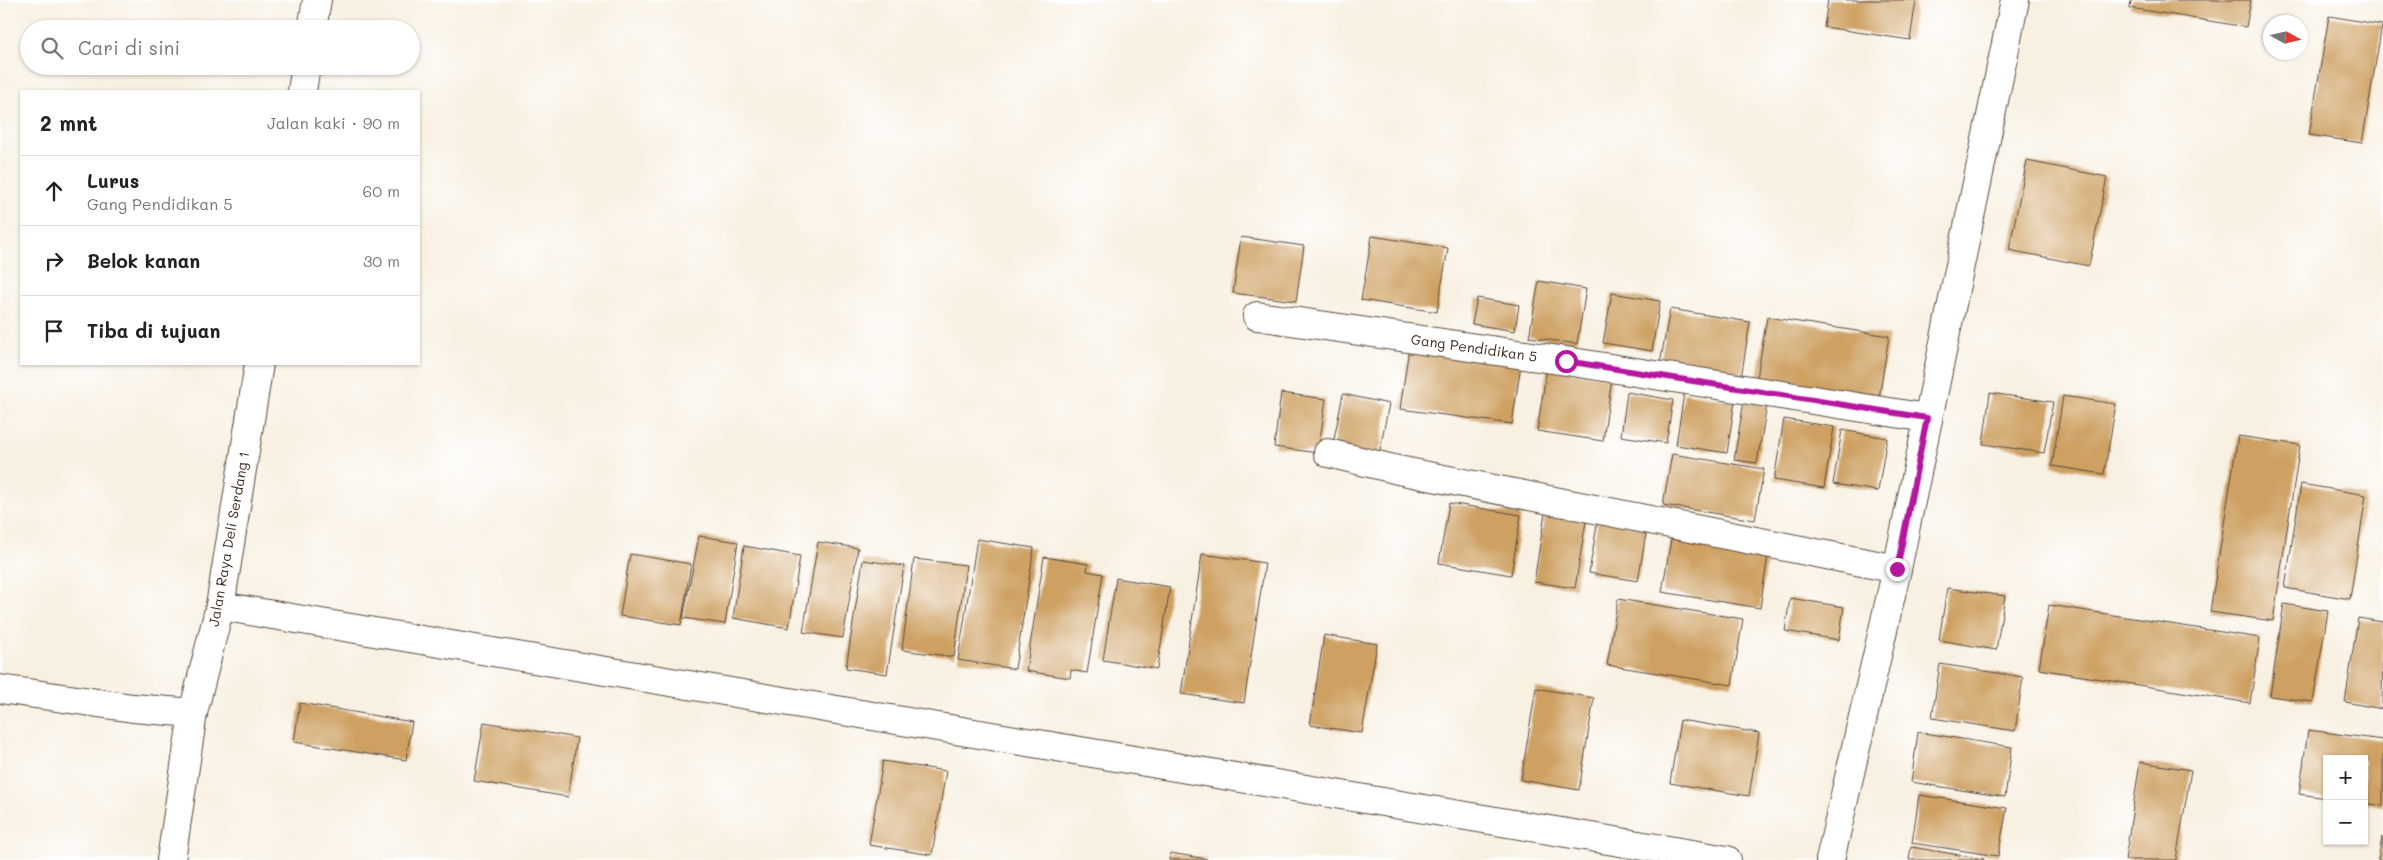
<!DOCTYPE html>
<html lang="id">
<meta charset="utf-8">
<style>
:root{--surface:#fff;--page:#f2f2f2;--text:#222;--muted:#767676;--line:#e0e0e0}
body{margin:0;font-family:Mali,sans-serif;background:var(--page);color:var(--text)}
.controls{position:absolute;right:15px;bottom:15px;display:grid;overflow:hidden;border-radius:0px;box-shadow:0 1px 4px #0004}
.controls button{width:45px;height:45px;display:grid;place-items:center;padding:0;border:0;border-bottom:1px solid var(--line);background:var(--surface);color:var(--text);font:25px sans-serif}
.compass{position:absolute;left:2263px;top:15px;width:45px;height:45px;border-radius:50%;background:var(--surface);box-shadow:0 1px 4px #0004;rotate:98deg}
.stop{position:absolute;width:15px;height:15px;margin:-11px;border:4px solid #b5179e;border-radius:50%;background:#fff}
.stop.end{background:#b5179e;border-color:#fff;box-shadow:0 1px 5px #0008}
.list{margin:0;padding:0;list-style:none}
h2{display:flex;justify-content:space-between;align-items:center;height:65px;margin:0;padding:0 20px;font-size:21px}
h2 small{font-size:16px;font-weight:400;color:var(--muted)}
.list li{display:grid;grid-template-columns:32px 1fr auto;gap:15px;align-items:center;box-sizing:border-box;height:70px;padding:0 20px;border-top:1px solid var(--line)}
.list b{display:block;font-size:19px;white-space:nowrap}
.list p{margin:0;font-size:16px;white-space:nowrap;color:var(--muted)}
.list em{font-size:16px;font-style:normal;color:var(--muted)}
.icon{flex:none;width:28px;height:28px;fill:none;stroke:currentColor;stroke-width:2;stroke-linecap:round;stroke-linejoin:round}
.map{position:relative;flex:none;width:2383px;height:860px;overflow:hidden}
.search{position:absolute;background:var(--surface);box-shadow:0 1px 4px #0004;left:20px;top:20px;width:400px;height:55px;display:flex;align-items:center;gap:12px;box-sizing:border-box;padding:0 18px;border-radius:28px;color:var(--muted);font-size:19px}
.panel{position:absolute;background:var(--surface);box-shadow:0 1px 4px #0004;left:20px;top:90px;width:400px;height:275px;border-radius:0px}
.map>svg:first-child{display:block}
</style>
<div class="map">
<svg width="2383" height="860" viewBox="0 0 2383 860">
<rect width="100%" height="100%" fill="#fff"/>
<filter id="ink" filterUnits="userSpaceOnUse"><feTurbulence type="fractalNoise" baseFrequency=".02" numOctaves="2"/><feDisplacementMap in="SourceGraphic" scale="10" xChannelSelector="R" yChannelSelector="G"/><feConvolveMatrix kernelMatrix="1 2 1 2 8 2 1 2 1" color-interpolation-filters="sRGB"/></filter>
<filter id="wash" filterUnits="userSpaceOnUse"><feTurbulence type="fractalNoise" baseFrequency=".0096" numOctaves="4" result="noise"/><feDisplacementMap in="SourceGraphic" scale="20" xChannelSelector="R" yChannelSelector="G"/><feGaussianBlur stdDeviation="1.12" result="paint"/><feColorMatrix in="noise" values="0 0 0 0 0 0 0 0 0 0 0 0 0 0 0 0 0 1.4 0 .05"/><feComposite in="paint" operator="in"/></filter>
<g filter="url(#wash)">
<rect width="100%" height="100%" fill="#f8f0e1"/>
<g id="blocks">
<!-- building -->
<g fill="#cea062">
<polygon points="1828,0 1916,0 1910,40 1824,27"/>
<polygon points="2131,0 2251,0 2246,27 2130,8"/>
<polygon points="2329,16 2382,25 2362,143 2309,135"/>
<polygon points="2027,161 2107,177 2089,266 2009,250"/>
<polygon points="1372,236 1448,248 1437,312 1361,300"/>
<polygon points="1241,237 1304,246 1296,301 1233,293"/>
<polygon points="1539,281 1586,289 1577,344 1529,337"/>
<polygon points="1612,293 1660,301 1652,351 1603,343"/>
<polygon points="1477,298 1519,305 1515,331 1472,324"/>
<polygon points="1670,309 1750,322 1741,378 1660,364"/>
<polygon points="1767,317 1889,336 1879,398 1757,378"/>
<polygon points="1409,348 1521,364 1512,424 1400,409"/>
<polygon points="1547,368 1612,378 1603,441 1537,431"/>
<polygon points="1627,392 1673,400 1666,443 1621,436"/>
<polygon points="1281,393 1326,399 1318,453 1274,447"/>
<polygon points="1684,393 1735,401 1727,453 1676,445"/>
<polygon points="1990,393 2053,402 2044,453 1983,444"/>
<polygon points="1343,394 1389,404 1378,459 1332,449"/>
<polygon points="2063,396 2116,404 2104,474 2052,466"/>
<polygon points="1744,401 1767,405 1757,463 1734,460"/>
<polygon points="1784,419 1834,427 1824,488 1774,480"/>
<polygon points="1842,430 1887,438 1878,491 1833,484"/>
<polygon points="2238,436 2300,445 2273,621 2210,612"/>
<polygon points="1672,454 1764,469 1755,520 1663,505"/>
<polygon points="2301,484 2366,495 2350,599 2285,588"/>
<polygon points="1449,503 1521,515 1511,575 1439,563"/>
<polygon points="1545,513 1586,521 1575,588 1534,582"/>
<polygon points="1598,519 1647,528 1638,581 1589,573"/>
<polygon points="699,536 738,542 725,624 683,618"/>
<polygon points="977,539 1034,548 1015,669 958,660"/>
<polygon points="1671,539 1768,555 1760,608 1662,592"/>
<polygon points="818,542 858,548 843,638 803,632"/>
<polygon points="744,546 800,556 789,628 733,618"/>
<polygon points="630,554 691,564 681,625 620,616"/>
<polygon points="1202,554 1265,563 1244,703 1181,694"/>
<polygon points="1044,557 1088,564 1087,571 1103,574 1087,673 1071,670 1070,678 1026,671"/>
<polygon points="914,559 966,565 954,657 902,650"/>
<polygon points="863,560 904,566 887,674 846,668"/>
<polygon points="1116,578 1170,587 1157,669 1103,660"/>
<polygon points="1947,588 2005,596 1996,650 1939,640"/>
<polygon points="1790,598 1844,607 1839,640 1785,631"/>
<polygon points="1618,599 1743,619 1732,685 1607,665"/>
<polygon points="2284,604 2328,611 2313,702 2270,696"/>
<polygon points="2049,605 2260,638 2250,703 2039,669"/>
<polygon points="2358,618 2383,622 2382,709 2345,702"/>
<polygon points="1324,635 1377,644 1362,733 1310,725"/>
<polygon points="1940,664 2023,677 2015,731 1932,718"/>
<polygon points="1536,688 1594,698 1579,790 1521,780"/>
<polygon points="300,703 412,722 406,760 294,742"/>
<polygon points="1680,720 1759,733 1749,796 1670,783"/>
<polygon points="484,722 577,738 568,797 474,781"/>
<polygon points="2308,730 2383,740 2383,806 2364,803 2364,759 2327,759 2327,798 2299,794"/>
<polygon points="1918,732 2012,747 2005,797 1911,782"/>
<polygon points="883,761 946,771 932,855 869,845"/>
<polygon points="2140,762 2191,770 2176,860 2125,860"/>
<polygon points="1919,795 2007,808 1998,856 1912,843"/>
<polygon points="2382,837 2383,860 2378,860"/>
<polygon points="1911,847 1984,859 1984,860 1909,860"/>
<polygon points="1170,853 1207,859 1207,860 1169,860"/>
</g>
</g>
</g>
<g filter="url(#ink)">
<use href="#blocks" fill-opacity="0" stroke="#57483b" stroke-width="1"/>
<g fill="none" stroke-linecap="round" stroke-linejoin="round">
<!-- street casing -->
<g stroke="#57483b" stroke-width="30">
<g id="street">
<polyline points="312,29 317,0"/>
<polyline points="302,91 306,66"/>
<polyline points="1257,316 1566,361 1927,418"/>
<polyline points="1328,453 1398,470 1897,569"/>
<polyline points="220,606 1727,860"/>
<polyline points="0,689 133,708 193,713"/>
<polyline points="171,860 193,713 220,606 259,364"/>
<polyline points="1830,860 1897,569 2015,0"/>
</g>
</g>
<!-- street -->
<use href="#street" stroke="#fff" stroke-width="28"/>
</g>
</g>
<g fill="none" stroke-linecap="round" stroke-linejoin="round" filter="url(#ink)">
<!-- route -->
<polyline stroke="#b5179e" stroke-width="6" points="1566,361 1927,418 1897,569"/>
</g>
<g text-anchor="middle" stroke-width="4.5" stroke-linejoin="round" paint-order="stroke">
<!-- street labels -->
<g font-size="14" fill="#3b2a1e" stroke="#fff">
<text transform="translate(1474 348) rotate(8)" y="5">Gang Pendidikan 5</text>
<text transform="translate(229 539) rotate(-80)" y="5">Jalan Raya Deli Serdang 1</text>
</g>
</g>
</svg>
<div class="controls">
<button>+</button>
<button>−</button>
</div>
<svg class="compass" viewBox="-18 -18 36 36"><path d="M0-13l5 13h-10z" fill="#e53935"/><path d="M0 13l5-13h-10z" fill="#767676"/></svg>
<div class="stop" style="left:1566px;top:361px"></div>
<div class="stop end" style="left:1897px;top:569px"></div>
<div class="search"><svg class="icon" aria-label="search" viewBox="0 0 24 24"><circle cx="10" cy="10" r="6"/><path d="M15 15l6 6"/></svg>Cari di sini</div>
<section class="panel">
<h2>2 mnt<small>Jalan kaki · 90 m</small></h2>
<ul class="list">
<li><svg class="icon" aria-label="ahead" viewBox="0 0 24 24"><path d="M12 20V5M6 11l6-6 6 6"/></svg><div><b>Lurus</b><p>Gang Pendidikan 5</p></div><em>60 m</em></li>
<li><svg class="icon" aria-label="right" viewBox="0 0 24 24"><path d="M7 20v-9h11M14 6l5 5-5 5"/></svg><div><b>Belok kanan</b></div><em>30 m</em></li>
<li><svg class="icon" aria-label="arrive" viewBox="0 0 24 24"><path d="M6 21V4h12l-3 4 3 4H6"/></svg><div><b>Tiba di tujuan</b></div></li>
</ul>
</section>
</div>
